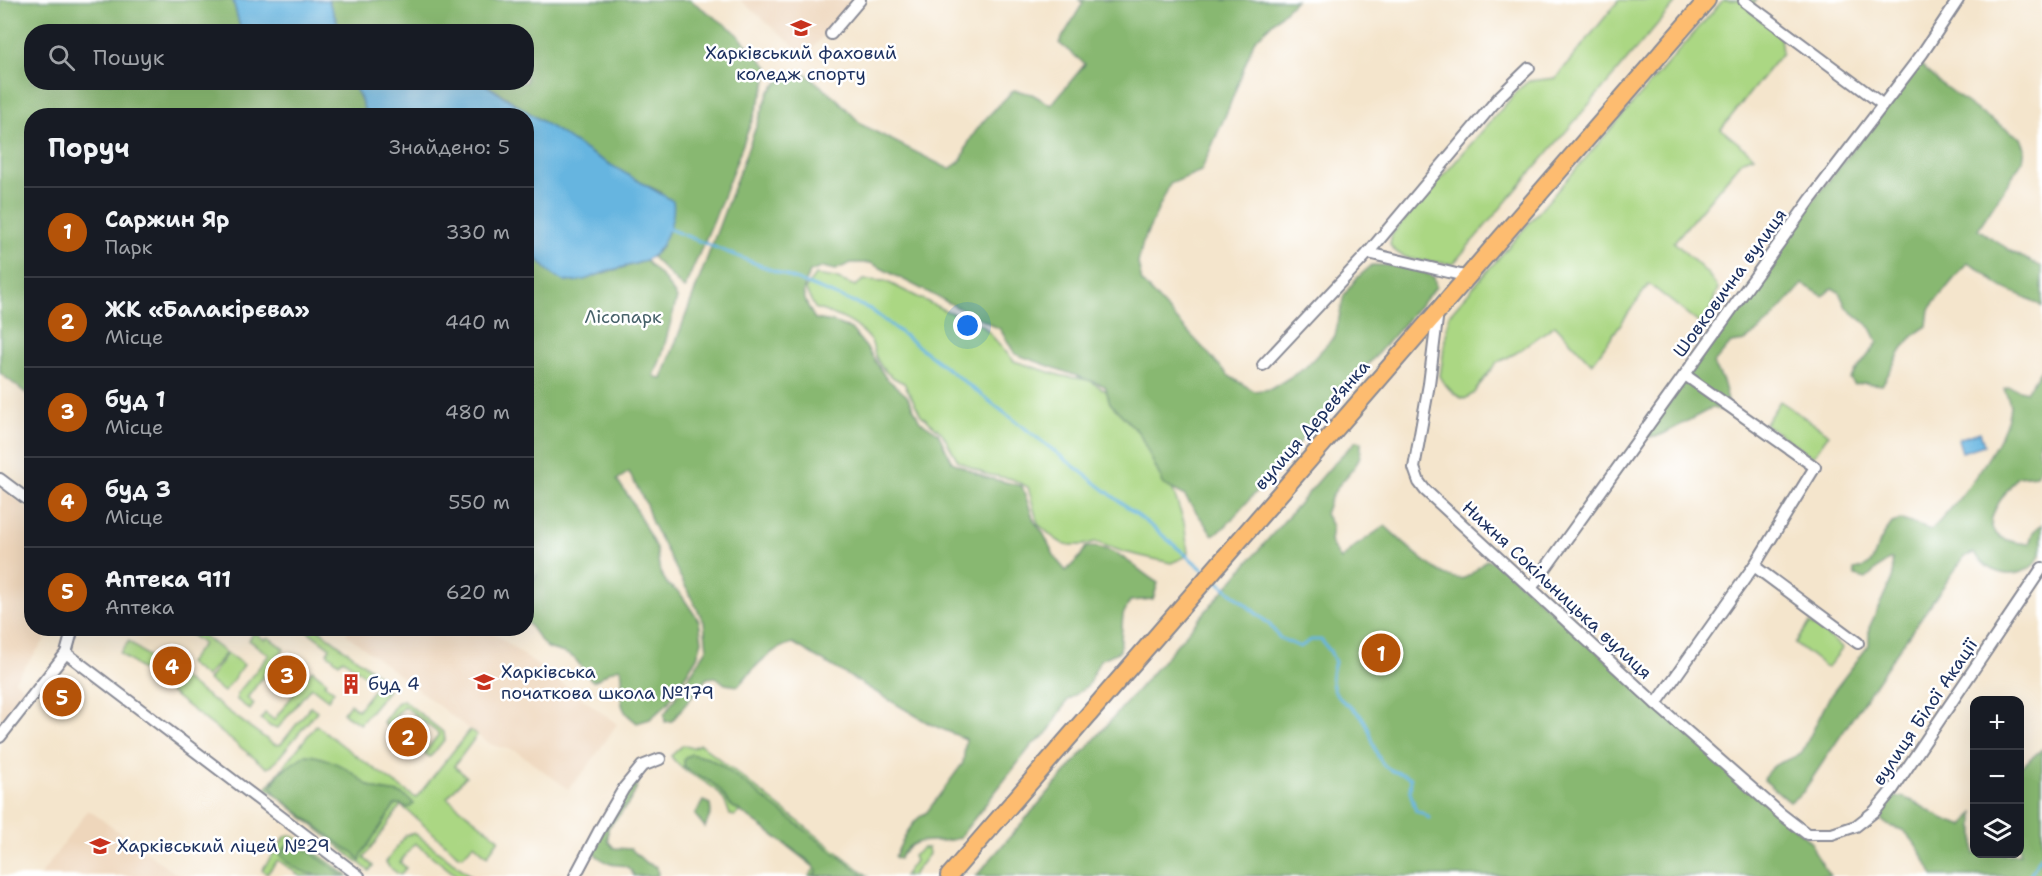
<!DOCTYPE html>
<html lang="uk">
<meta charset="utf-8">
<style>
:root{--surface:#171b24;--page:#242831;--text:#f1f3f6;--muted:#9ea1a6;--line:#363941;--accent:#b45309}
body{margin:0;font-family:"Shantell Sans",sans-serif;background:var(--page);color:var(--text)}
.controls{position:absolute;right:18px;bottom:18px;display:grid;overflow:hidden;border-radius:12px;box-shadow:0 6px 24px #0002}
.controls button{width:54px;height:54px;display:grid;place-items:center;padding:0;border:0;border-bottom:2px solid var(--line);background:var(--surface);color:var(--text);font:30px sans-serif}
.you{position:absolute;left:968px;top:326px;width:21px;height:21px;margin:-15px;border:4px solid #fff;border-radius:50%;background:#1a73e8;box-shadow:0 0 0 9px #1a73e833}
.badge{display:grid;place-items:center;width:39px;height:39px;border-radius:50%;background:var(--accent);color:#fff;font-size:20px;font-weight:700}
.pin{position:absolute;translate:-50% -50%;border:3px solid #fff;box-shadow:0 2px 6px #0006}
.list{margin:0;padding:0;list-style:none}
h2{display:flex;justify-content:space-between;align-items:center;height:78px;margin:0;padding:0 24px;font-size:26px}
h2 small{font-size:20px;font-weight:400;color:var(--muted)}
.list li{display:grid;grid-template-columns:39px 1fr auto;gap:18px;align-items:center;box-sizing:border-box;height:90px;padding:0 24px;border-top:2px solid var(--line)}
.list b{display:block;font-size:22px;white-space:nowrap}
.list p{margin:0;font-size:20px;white-space:nowrap;color:var(--muted)}
.list em{font-size:20px;font-style:normal;color:var(--muted)}
.icon{flex:none;width:33px;height:33px;fill:none;stroke:currentColor;stroke-width:2;stroke-linecap:round;stroke-linejoin:round}
.map{position:relative;flex:none;width:2042px;height:876px;overflow:hidden}
.search{position:absolute;background:var(--surface);box-shadow:0 6px 24px #0002;left:24px;top:24px;width:510px;height:66px;display:flex;align-items:center;gap:15px;box-sizing:border-box;padding:0 21px;border-radius:24px;color:var(--muted);font-size:22px}
.panel{position:absolute;background:var(--surface);box-shadow:0 6px 24px #0002;left:24px;top:108px;width:510px;height:528px;border-radius:24px}
.map>svg:first-child{display:block}
</style>
<div class="map">
<svg width="2042" height="876" viewBox="0 0 2042 876">
<rect width="100%" height="100%" fill="#fff"/>
<filter id="ink" filterUnits="userSpaceOnUse"><feTurbulence type="fractalNoise" baseFrequency=".0167" numOctaves="2"/><feDisplacementMap in="SourceGraphic" scale="12" xChannelSelector="R" yChannelSelector="G"/><feConvolveMatrix kernelMatrix="1 2 1 2 8 2 1 2 1" color-interpolation-filters="sRGB"/></filter>
<filter id="wash" filterUnits="userSpaceOnUse"><feTurbulence type="fractalNoise" baseFrequency=".008" numOctaves="4" result="noise"/><feDisplacementMap in="SourceGraphic" scale="24" xChannelSelector="R" yChannelSelector="G"/><feGaussianBlur stdDeviation="1.35" result="paint"/><feColorMatrix in="noise" values="0 0 0 0 0 0 0 0 0 0 0 0 0 0 0 0 0 1.4 0 .05"/><feComposite in="paint" operator="in"/></filter>
<g filter="url(#wash)">
<rect width="100%" height="100%" fill="#f4e5cc"/>
<!-- built -->
<g fill="#eed6bb">
<polygon points="740,0 854,0 806,56"/>
<polygon points="0,486 31,512 32,628 53,629 15,680 26,690 0,725"/>
<polygon points="350,628 488,629 617,724 587,768 568,789 516,751 492,745 470,730 346,634"/>
<polygon points="88,810 97,816 179,876 40,876"/>
</g>
<!-- green -->
<g fill="#abd783" stroke="#638370" stroke-width="1.5">
<path d="M1619 0H1678L1453 264C1432 261 1402 264 1390 245L1392 234 1520 88 1529 81 1556 78Z"/>
<path d="M1723 0H1756L1749 10 1780 36 1782 53 1721 129 1754 156 1743 160 1674 242 1708 274 1718 288 1704 327 1649 284 1592 364 1555 325 1516 353 1496 363 1473 394 1465 399C1454 396 1445 386 1440 376L1449 315Z"/>
<path d="M815 275 835 278 855 286 864 280 885 281 942 309 983 326 1014 361 1062 376 1089 380 1122 402 1161 456 1184 522 1188 552 1185 557 1171 563 1124 552 1095 542 1083 545H1065L1055 539 1038 524 1028 487 1012 479 985 474 958 461 942 433 921 415 904 383C890 377 881 370 875 355 874 350 873 345 871 341 858 322 836 315 815 308L805 289Z"/>
<polygon points="1780,401 1829,434 1813,457 1765,424"/>
<polygon points="1810,623 1843,648 1827,668 1795,643"/>
<polygon points="183,629 195,629 226,653 206,677 188,663 203,644"/>
<polygon points="305,629 318,629 386,681 388,690 360,724 343,713 350,704 358,710 377,685 343,659 339,663 327,653 330,648"/>
<polygon points="254,632 265,640 268,637 284,649 247,698 254,704 250,710 237,700 237,694 269,655 249,640"/>
<polygon points="129,641 177,681 181,677 272,743 277,745 281,744 311,706 317,711 272,766 267,768 120,653"/>
<polygon points="227,653 244,665 224,692 208,680"/>
<polygon points="312,670 326,681 324,684 334,691 328,700 311,687 278,728 271,727 261,719 265,713 274,720"/>
<polygon points="403,700 444,733 445,739 430,757 424,753 439,734 404,706 387,727 383,722 397,703"/>
<polygon points="316,725 359,758 416,798 470,730 477,735 454,766 466,776 447,798 499,839 487,856 474,844 463,856 458,855 401,805 364,858 373,866 369,871 267,788"/>
<path d="M700 744 868 876H809L815 868 741 810 735 816 730 815C727 805 723 796 715 789 701 778 681 772 671 756L683 745 692 748Z"/>
<polygon points="414,833 417,835 471,876 457,876 415,843 400,862 406,868 400,875 389,867 386,862 406,835"/>
<polygon points="289,835 293,836 348,876 300,876 278,860 267,874 262,870 285,837"/>
<polygon points="923,848 928,848 929,854 912,876 904,876 915,861 913,856"/>
</g>
<!-- forest -->
<g fill="#88b871" stroke="#527468" stroke-width="1.5">
<path d="M0 0H233L241 31 32 32V82L350 83C360 92 362 103 366 115L32 116 31 397 0 373Z"/>
<path d="M328 0H690L733 30 768 67 765 86 718 210 684 289 652 257 662 247 661 192C597 164 542 118 483 83L526 82V32L341 31Z"/>
<path d="M1079 0H1296L1254 41 1229 107 1201 171 1170 184 1143 242 1138 263 1142 282 1229 376 1254 391 1271 389 1305 368 1335 336 1344 295 1356 279 1372 265C1394 265 1415 266 1434 277L1436 287 1226 526 1213 535 1184 495 1164 485 1139 433 1110 403 1105 386 1015 354 1000 329 871 263H851L835 270 823 267 810 272C799 295 803 298 815 319L833 322 851 329 869 351 885 377 907 396 920 421 938 433 952 462 984 477 1022 486 1034 521 1043 533 1056 559 1066 571 1080 557 1086 547C1118 545 1133 568 1158 583L1153 599 1130 601 1123 615 1120 651 1100 660 1088 685 1067 701 1047 734 1032 745 959 838C934 847 916 830 899 859L895 857C902 841 911 820 927 812L963 763 966 739 930 724 793 643C770 648 753 669 738 686L725 684 716 677 707 678 672 721 665 722 664 715 707 649 704 622 652 523 646 504 629 472 617 480 631 500 656 548 660 572 668 585 680 593 699 621 702 641 697 657 668 703 650 719 637 723C634 720 628 716 626 713 615 697 627 681 620 668 609 669 603 678 593 681 585 675 582 666 575 659 568 652 557 652 548 648 540 643 534 629 527 623V591L538 574 527 588V247L553 274 577 281 646 261 664 279 677 298 662 355 654 376 662 379 769 92 786 74H806L838 100 862 125 949 169C969 157 960 157 970 140 981 121 998 106 1014 90L1032 94 1051 105 1085 64 1059 43 1083 3Z"/>
<path d="M1920 64 1940 83 1982 114 2021 138 2025 148 2023 160 1978 229 2014 253 2042 267V307C2029 296 2012 294 1999 285 1985 275 1984 270 1967 263L1929 309 1927 326C1900 342 1898 360 1882 385L1864 383 1855 385 1850 379 1878 342 1871 328 1846 307 1839 292 1832 288 1823 296 1803 284 1767 324 1745 341 1731 343 1713 364C1727 384 1725 390 1730 412L1712 408 1663 434 1655 437H1645L1794 225Z"/>
<path d="M2042 369V437L2038 449 2042 465 2036 475 2017 477C1994 508 1968 539 2029 544L2033 532 2042 524C2042 531 2042 540 2042 547 2038 572 2012 580 1991 569 1985 566 1979 558 1974 553L1964 557 1892 659 1803 792 1790 802 1764 780C1770 760 1789 763 1802 752L1830 696 1869 645V628L1893 576 1892 559C1883 561 1874 573 1866 579L1855 576 1854 570C1874 566 1872 561 1879 544 1882 537 1887 530 1892 523L1902 520 1931 530C1955 507 2008 440 2010 406 2010 401 2006 394 2004 389L2009 387 2026 392Z"/>
<path d="M1356 441 1361 442C1362 464 1352 469 1340 484 1332 493 1329 503 1325 514L1332 526 1330 542 1341 560 1354 547 1385 526C1401 540 1443 584 1464 578 1472 576 1479 566 1486 560L1496 562 1801 833 1812 844 1815 853 1830 876H976L1336 461Z"/>
<path d="M2042 749V876H1933C1927 863 1916 842 1905 832 1901 828 1893 828 1888 825 1872 816 1885 802 1895 796 1914 798 1924 809 1940 817 1947 821 1956 823 1964 826L1974 813V854H2020V768Z"/>
<path d="M691 754 708 758 721 765 864 876H813L817 871 809 861 737 809C726 805 726 796 718 788 708 778 695 775 684 767V759Z"/>
<path d="M305 755C321 755 340 764 353 773 358 777 363 782 368 785 387 797 398 785 414 804L408 808 400 804 395 805 362 854 360 861 354 853 345 848 276 795 271 787 280 772Z"/>
<path d="M636 777 639 778C636 799 621 812 608 828V841L614 848 631 849 645 862 657 867 658 876H634C626 860 619 868 608 863 603 861 599 857 594 854L600 835Z"/>
<polygon points="703,801 710,804 711,813 705,827 695,815"/>
<path d="M290 841 296 842 344 876C315 876 299 876 280 855Z"/>
</g>
<!-- water -->
<g fill="#66b5e0" stroke="#40729f" stroke-width="1.5">
<polygon points="233,0 328,0 341,31 241,31"/>
<path d="M350 83H483L592 154 673 201C675 212 672 222 668 232 655 267 635 262 605 272 592 277 579 284 565 281 549 276 537 258 527 247L526 116 366 115C362 103 360 92 350 83Z"/>
<polygon points="1980,432 1984,445 1962,452 1958,439"/>
</g>
<g fill="none" stroke-linecap="round" stroke-linejoin="round">
<!-- stream -->
<g stroke="#66b5e0" stroke-width="3">
<polyline points="669,229 870,309 1154,528 1206,572"/>
<path d="M1214 578 1269 624 1280 638 1300 647 1311 640H1321L1330 651 1335 662C1332 672 1330 680 1334 690 1340 704 1357 708 1364 720 1373 733 1373 756 1386 767 1393 773 1403 773 1411 778L1410 792 1416 811 1424 814 1429 818"/>
<polyline points="2029,876 2042,855"/>
</g>
</g>
</g>
<g filter="url(#ink)">
<g fill="none" stroke-linecap="round" stroke-linejoin="round">
<!-- minor casing -->
<g stroke="#888a95" stroke-width="14">
<g id="minor">
<polyline points="1744,1 1882,104"/>
<polyline points="831,34 860,0"/>
<polyline points="1368,253 1469,277"/>
<polyline points="1438,311 1429,384 1414,468 1419,482 1425,490 1656,704 1781,814 1807,834 1832,834 1856,826 1875,811 1893,789 2042,568"/>
<polyline points="1263,365 1368,253 1500,96 1529,68"/>
<polyline points="0,479 32,503"/>
<polyline points="1754,566 1858,643"/>
<polyline points="1532,587 1811,199 1922,54 1958,0"/>
<polyline points="66,653 359,876"/>
<polyline points="1656,704 1756,563 1815,467 1685,375"/>
<polyline points="0,737 66,653 73,628"/>
<polyline points="575,876 600,829 624,788 642,766 660,759"/>
</g>
</g>
<!-- primary casing -->
<g stroke="#888a95" stroke-width="20">
<polyline id="primary" points="949,876 1707,0"/>
</g>
<!-- minor -->
<use href="#minor" stroke="#fff" stroke-width="10"/>
<!-- primary -->
<use href="#primary" stroke="#fdbc70" stroke-width="16"/>
</g>
</g>
<!-- icons -->
<defs>
<g id="university-bare" transform="scale(1.62)"><path d="M0-5L7-2L0 1L-7-2ZM-4 1L0 2.5L4 1V4Q0 6-4 4Z" fill="#c8321e" stroke="#fff" stroke-width="2.5" paint-order="stroke"/></g>
<g id="school-bare" transform="scale(1.62)"><path d="M0-5L7-2L0 1L-7-2ZM-4 1L0 2.5L4 1V4Q0 6-4 4Z" fill="#c8321e" stroke="#fff" stroke-width="2.5" paint-order="stroke"/></g>
<g id="building-bare" transform="scale(1.62)"><path d="M-4-6H4V6H1V3H-1V6H-4ZM-2.5-4.3h1.7v1.8h-1.7ZM.8-4.3h1.7v1.8H.8ZM-2.5-1h1.7V.8h-1.7ZM.8-1h1.7V.8H.8Z" fill="#c8321e" stroke="#fff" stroke-width="2.5" paint-order="stroke"/></g>
</defs>
<g fill-rule="evenodd">
<use href="#university-bare" x="801" y="28"/>
<use href="#school-bare" x="484" y="682"/>
<use href="#building-bare" x="351" y="684"/>
<use href="#school-bare" x="100" y="846"/>
</g>
<g text-anchor="middle" stroke-width="5" stroke-linejoin="round" paint-order="stroke">
<!-- poi labels -->
<g font-size="18" fill="#1b2f5e" stroke="#fff" text-anchor="start">
<text x="801" y="59" text-anchor="middle">Харківський фаховий<tspan x="801" dy="21">коледж спорту</tspan></text>
<text x="501" y="678">Харківська<tspan x="501" dy="21">початкова школа №179</tspan></text>
<text x="368" y="690">буд 4</text>
<text x="117" y="852">Харківський ліцей №29</text>
</g>
<!-- street labels -->
<g font-size="18" fill="#1b2f5e" stroke="#fff">
<text transform="translate(1730 283) rotate(-54)" y="6">Шовковична вулиця</text>
<text transform="translate(1312 425) rotate(-49)" y="6">вулиця Дерев’янка</text>
<text transform="translate(1557 590) rotate(43)" y="6">Нижня Сокільницька вулиця</text>
<text transform="translate(1925 712) rotate(-56)" y="6">вулиця Білої Акації</text>
</g>
<!-- park labels -->
<g font-size="18" fill="#466169" stroke="#fff">
<text x="623" y="323">Лісопарк</text>
</g>
</g>
</svg>
<div class="controls">
<button>+</button>
<button>−</button>
<button><svg class="icon" aria-label="layers" viewBox="0 0 24 24"><path d="M12 4l9 5-9 5-9-5zM3 14l9 5 9-5"/></svg></button>
</div>
<div class="you"></div>
<div class="pin badge" style="left:1381px;top:653px">1</div>
<div class="pin badge" style="left:408px;top:737px">2</div>
<div class="pin badge" style="left:287px;top:675px">3</div>
<div class="pin badge" style="left:172px;top:666px">4</div>
<div class="pin badge" style="left:62px;top:697px">5</div>
<div class="search"><svg class="icon" aria-label="search" viewBox="0 0 24 24"><circle cx="10" cy="10" r="6"/><path d="M15 15l6 6"/></svg>Пошук</div>
<section class="panel">
<h2>Поруч<small>Знайдено: 5</small></h2>
<ul class="list">
<li><span class="badge">1</span><div><b>Саржин Яр</b><p>Парк</p></div><em>330 m</em></li>
<li><span class="badge">2</span><div><b>ЖК «Балакірєва»</b><p>Місце</p></div><em>440 m</em></li>
<li><span class="badge">3</span><div><b>буд 1</b><p>Місце</p></div><em>480 m</em></li>
<li><span class="badge">4</span><div><b>буд 3</b><p>Місце</p></div><em>550 m</em></li>
<li><span class="badge">5</span><div><b>Аптека 911</b><p>Аптека</p></div><em>620 m</em></li>
</ul>
</section>
</div>
